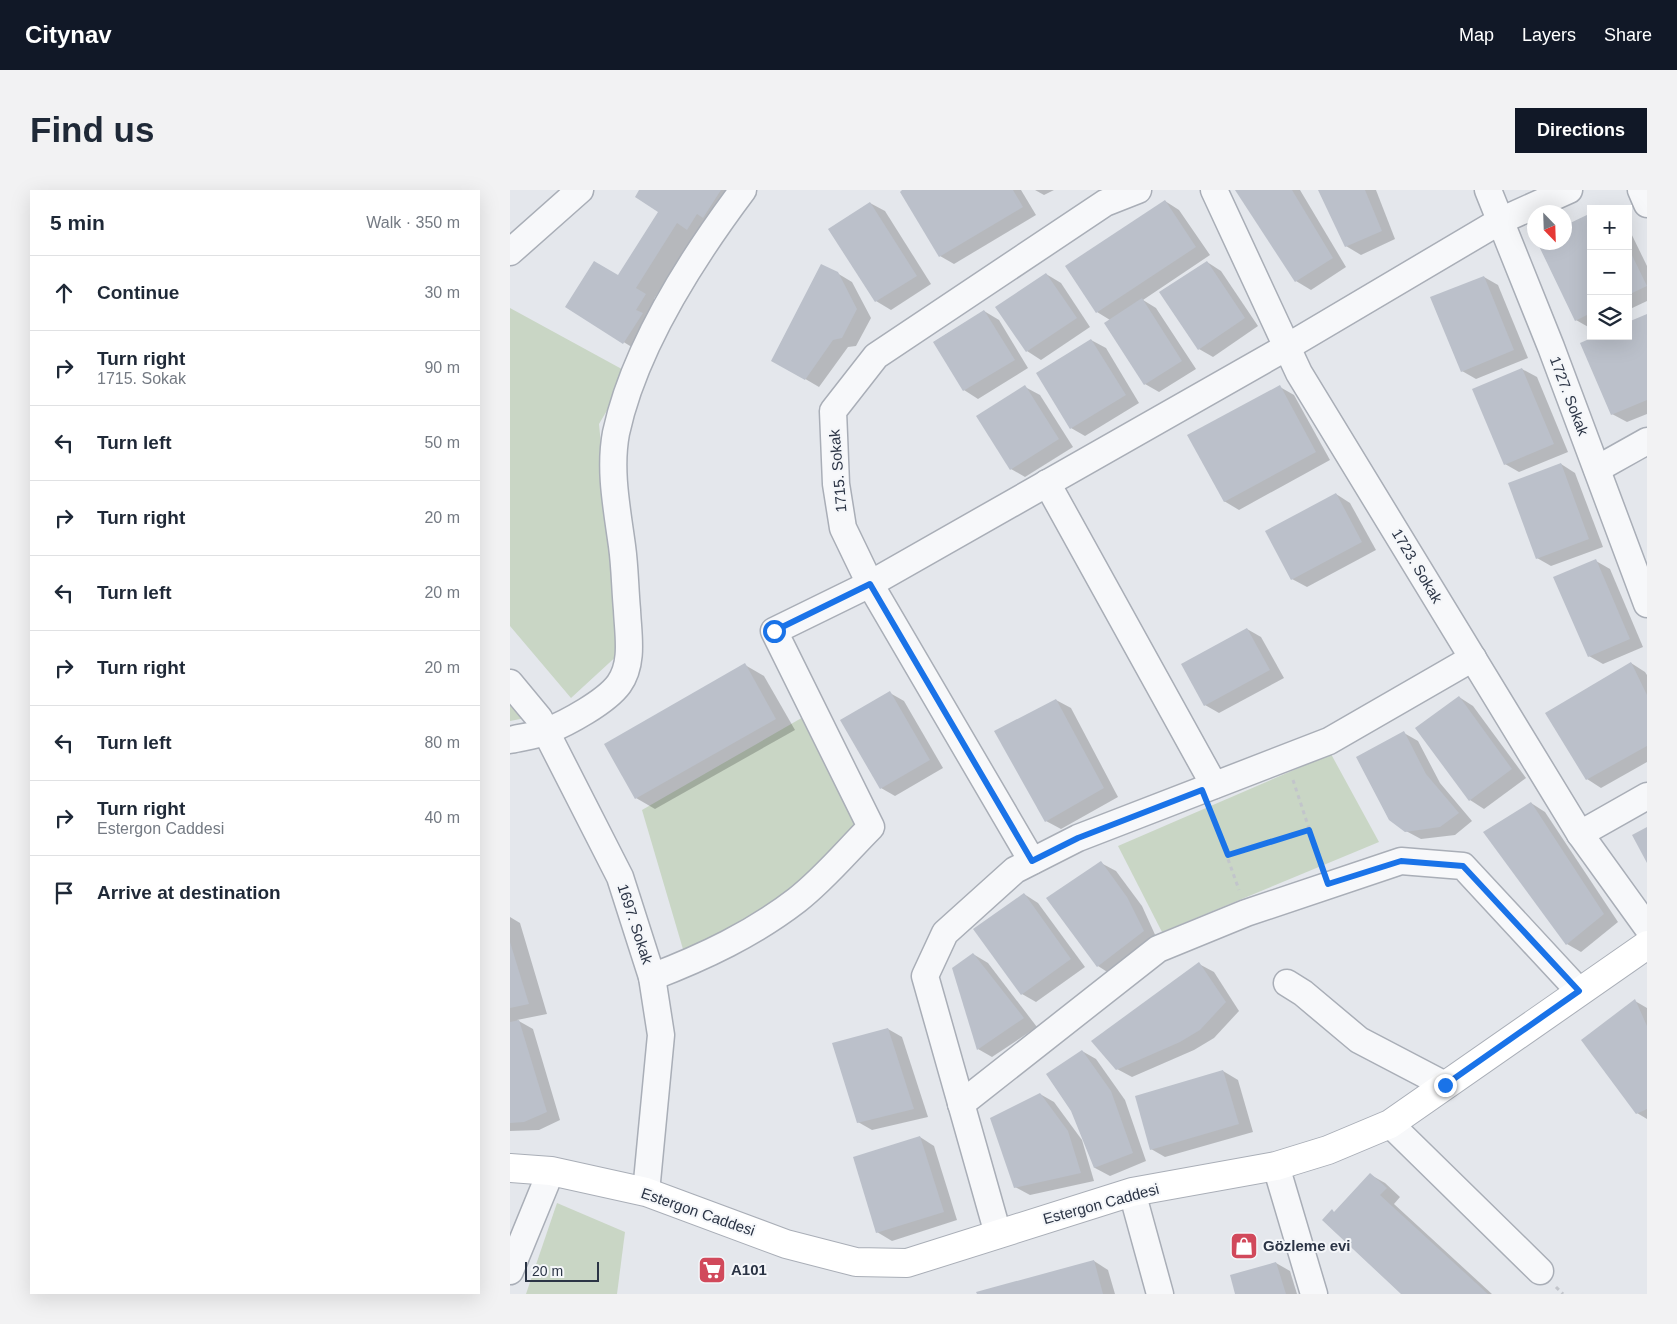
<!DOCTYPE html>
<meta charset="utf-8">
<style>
:root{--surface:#fff;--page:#f2f2f3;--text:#1f2937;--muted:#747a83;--line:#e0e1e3;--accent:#111827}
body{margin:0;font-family:Arial,sans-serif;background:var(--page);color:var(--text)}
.controls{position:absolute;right:15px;top:15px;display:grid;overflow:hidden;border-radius:0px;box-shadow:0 5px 20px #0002}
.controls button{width:45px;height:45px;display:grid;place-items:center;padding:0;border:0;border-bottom:1px solid var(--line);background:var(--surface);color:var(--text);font:25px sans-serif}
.compass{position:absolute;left:1017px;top:15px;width:45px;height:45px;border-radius:50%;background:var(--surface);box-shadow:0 5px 20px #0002;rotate:157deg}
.scale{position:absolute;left:15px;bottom:12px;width:74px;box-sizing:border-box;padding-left:5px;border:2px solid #2b3445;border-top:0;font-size:14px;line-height:18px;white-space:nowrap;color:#2b3445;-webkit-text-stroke:4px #f4f6f9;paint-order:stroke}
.stop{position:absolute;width:15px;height:15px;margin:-11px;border:4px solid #1a73e8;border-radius:50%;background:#fff}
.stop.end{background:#1a73e8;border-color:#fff;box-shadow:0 1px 5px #0008}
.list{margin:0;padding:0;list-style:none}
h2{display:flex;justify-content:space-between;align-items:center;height:65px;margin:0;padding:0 20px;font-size:21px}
h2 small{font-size:16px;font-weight:400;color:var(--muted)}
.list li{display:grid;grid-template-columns:32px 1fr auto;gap:15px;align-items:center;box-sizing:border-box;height:75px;padding:0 20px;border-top:1px solid var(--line)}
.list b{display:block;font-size:19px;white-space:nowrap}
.list p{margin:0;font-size:16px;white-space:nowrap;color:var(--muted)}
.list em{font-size:16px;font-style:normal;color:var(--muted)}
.icon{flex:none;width:28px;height:28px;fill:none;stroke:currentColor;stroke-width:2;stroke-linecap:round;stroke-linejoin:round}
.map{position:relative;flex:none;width:1137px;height:1104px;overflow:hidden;border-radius:0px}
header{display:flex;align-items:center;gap:30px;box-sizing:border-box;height:70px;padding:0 25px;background:var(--accent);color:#fff}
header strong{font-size:24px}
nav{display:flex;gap:28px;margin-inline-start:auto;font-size:18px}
.intro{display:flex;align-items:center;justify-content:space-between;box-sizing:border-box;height:120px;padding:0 30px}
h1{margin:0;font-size:35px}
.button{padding:12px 22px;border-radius:0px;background:var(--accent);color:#fff;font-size:18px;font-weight:700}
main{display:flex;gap:30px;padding:0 30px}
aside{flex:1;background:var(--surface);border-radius:0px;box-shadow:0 5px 20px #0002}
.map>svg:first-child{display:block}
</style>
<header>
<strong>Citynav</strong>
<nav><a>Map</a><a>Layers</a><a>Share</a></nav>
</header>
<div class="intro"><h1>Find us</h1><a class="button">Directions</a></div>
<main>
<aside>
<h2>5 min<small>Walk · 350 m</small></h2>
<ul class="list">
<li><svg class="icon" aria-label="ahead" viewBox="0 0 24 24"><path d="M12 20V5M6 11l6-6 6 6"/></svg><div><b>Continue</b></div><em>30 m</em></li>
<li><svg class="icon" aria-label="right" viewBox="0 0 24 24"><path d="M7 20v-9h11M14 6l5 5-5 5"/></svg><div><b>Turn right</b><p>1715. Sokak</p></div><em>90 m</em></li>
<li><svg class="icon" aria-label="left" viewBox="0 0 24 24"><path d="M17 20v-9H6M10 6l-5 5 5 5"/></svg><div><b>Turn left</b></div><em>50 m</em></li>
<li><svg class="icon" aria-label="right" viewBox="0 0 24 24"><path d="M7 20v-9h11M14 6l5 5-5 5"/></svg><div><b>Turn right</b></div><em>20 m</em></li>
<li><svg class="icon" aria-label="left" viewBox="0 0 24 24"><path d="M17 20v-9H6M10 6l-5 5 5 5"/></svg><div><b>Turn left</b></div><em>20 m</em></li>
<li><svg class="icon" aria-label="right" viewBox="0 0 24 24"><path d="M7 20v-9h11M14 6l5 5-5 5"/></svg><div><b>Turn right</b></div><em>20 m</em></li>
<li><svg class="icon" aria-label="left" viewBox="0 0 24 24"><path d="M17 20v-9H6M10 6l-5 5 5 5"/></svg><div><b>Turn left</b></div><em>80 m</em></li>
<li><svg class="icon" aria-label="right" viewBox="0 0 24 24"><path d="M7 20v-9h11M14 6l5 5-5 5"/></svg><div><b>Turn right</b><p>Estergon Caddesi</p></div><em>40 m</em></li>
<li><svg class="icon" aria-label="arrive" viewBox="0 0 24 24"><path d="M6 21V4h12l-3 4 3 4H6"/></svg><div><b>Arrive at destination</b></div></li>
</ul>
</aside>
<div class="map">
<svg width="1137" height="1104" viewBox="0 0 1137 1104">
<rect width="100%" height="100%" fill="#e4e7ec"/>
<!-- green -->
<g fill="#c9d6c5">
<polygon points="0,118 119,183 89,234 111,462 61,508 0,436"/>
<polygon points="0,505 26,526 0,531"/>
<polygon points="295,526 357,634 329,666 255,717 175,766 132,620"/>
<polygon points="821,564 869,652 652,742 608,656"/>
<polygon points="47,1013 115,1042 107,1104 16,1104"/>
</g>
<!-- shadow -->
<g fill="#0003">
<polygon points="131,0 216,0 231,9 197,49 186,43 144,109 154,116 133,164 57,117 109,87 150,22"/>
<polygon points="395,0 511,0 526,25 444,74 430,66"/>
<polygon points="525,0 544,0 534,5"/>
<polygon points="727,0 790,0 836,77 801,100 786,91"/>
<polygon points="809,0 866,0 885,49 851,65 836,56"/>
<polygon points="655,11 669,20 700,65 633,110 646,118 686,179 649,202 635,194 600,130 587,122"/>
<polygon points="360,13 375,21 421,94 381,120 366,111 320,39"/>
<polygon points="1081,25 1081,138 1080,138 1066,130 1054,52"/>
<polygon points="1118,37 1137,76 1137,111 1118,120"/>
<polygon points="697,72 711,81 748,136 703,167 689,159"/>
<polygon points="327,83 342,92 361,128 346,156 338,157 309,197 263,170"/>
<polygon points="536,84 551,93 580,137 531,170 517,161"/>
<polygon points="974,87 988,95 1018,168 966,189 952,181"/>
<polygon points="474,121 489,130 518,178 468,209 454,200 424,152"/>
<polygon points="1137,125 1137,224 1117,232 1102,224 1118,146"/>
<polygon points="581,150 596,158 629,213 575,246 561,238"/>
<polygon points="1012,179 1027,187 1058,262 1009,282 995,274"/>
<polygon points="515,197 530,205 563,257 515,287 501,279"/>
<polygon points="770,197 784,205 820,270 729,320 714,311"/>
<polygon points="1051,274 1065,283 1093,357 1041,376 1027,368"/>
<polygon points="826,304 840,313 866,360 797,397 782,389"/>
<polygon points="1086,371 1100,379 1133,457 1093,474 1079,466"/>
<polygon points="737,439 751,447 774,488 709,523 695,515"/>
<polygon points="1121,473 1135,482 1137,485 1137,572 1091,598 1077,589 1037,523"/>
<polygon points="235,475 254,486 285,540 145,619 126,608"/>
<polygon points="380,503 394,511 433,578 385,606 371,598"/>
<polygon points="949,507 963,516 1016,588 974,619 960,610"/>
<polygon points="546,510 561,518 608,607 551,639 536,631"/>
<polygon points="894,543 908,551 930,593 962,631 945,645 911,649 896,641"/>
<polygon points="1021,613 1035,622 1108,732 1071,762 1057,754"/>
<polygon points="591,673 606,681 632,716 647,749 602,785 588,776"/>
<polygon points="514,704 528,713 575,777 526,812 512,804"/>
<polygon points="0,727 10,733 37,824 7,830 23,839 50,930 29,940 0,941"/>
<polygon points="463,764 478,773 527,837 482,867 468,859"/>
<polygon points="689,774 704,782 729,821 704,848 684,860 622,887 607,879"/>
<polygon points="1125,811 1137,818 1137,929 1127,923"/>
<polygon points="378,839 392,847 418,927 362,940 348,932"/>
<polygon points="572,861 586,869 615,910 636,971 600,986 585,978 563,920"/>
<polygon points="713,881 728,890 743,942 655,967 641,959"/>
<polygon points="530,904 544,912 572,950 584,991 520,1005 505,997"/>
<polygon points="410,947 424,956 447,1030 382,1051 367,1042"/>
<polygon points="861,985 875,993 890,1007 884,1014 982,1104 893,1104 825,1023"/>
<polygon points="584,1071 598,1080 605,1104 468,1104"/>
<polygon points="766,1073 780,1081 787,1104 726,1104"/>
</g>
<!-- building -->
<g fill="#bbc0ca">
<polygon points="129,0 211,0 193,28 187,24 177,40 167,33 126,98 136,104 126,120 133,123 113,154 55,117 84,71 108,85 148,22 125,7"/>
<polygon points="392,0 503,0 513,17 429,67 390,2"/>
<polygon points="725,0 782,0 823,68 785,92"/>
<polygon points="808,0 855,0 872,41 835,57"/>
<polygon points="655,10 686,57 586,123 555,76"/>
<polygon points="360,12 407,86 365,112 318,39"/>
<polygon points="1081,23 1081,123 1065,131 1027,52 1054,52 1054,36"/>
<polygon points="1118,57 1137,96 1118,105"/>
<polygon points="697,71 735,128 688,160 649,102"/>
<polygon points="311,74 328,82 347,119 332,148 323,150 295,190 261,171"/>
<polygon points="536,83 567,128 516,162 485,117"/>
<polygon points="974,86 1004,160 951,182 920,107"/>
<polygon points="632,108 672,171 634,195 594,133"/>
<polygon points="474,120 505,170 453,201 423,152"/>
<polygon points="1137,124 1137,210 1101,225 1070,153 1086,146 1118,146 1118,132"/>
<polygon points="581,149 616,205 560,239 526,183"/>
<polygon points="1012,178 1044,254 994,275 962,199"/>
<polygon points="515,195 549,249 500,280 466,226"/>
<polygon points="770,195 806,262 714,312 677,245"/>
<polygon points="1051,273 1079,349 1026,369 998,293"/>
<polygon points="826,303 852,352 781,390 755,341"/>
<polygon points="1086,369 1120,449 1078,467 1043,387"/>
<polygon points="737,438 760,480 694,516 671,474"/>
<polygon points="1121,472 1137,505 1137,556 1076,590 1035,523"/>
<polygon points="235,473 266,529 125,609 94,554"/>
<polygon points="380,501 420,570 370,599 330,530"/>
<polygon points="949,506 1002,579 959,611 905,538"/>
<polygon points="546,509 594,598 535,632 484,541"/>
<polygon points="894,541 916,584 949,623 930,637 895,642 879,630 846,567"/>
<polygon points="1021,612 1094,724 1056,755 973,642"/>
<polygon points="1137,637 1137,673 1122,645"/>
<polygon points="591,671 617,707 634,741 587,777 536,708"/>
<polygon points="514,703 561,769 511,805 463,739"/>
<polygon points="0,752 19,814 0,818"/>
<polygon points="463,763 514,828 467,860 442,778"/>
<polygon points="689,772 716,812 690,840 670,852 606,880 581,851"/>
<polygon points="1125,809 1137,836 1137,919 1126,924 1071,850"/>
<polygon points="9,830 37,922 14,932 0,933 0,832"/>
<polygon points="378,838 404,919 347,933 322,853"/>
<polygon points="572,860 601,901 623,963 584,978 561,921 536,884"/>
<polygon points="713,880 729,934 640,960 625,906"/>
<polygon points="530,903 558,941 571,983 504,998 480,928"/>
<polygon points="410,946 434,1022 366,1043 343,967"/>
<polygon points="860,983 877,998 870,1005 978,1104 891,1104 812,1030 822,1019 824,1022"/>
<polygon points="584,1070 593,1104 467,1104 466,1102"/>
<polygon points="766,1072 776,1104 725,1104 720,1085"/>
</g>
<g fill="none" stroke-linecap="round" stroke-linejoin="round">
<!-- street casing -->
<g stroke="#a9aeb7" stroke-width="29">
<g id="street">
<polyline points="704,0 789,183 1070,644 1137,737"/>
<polyline points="978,0 1041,157 1137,414"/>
<polyline points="1131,0 1137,14"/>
<polyline points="0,62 70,0"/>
<polyline points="1087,279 1137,251"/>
<polyline points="537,293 704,595"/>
<polyline points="0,493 29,528 110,687 142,787 151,845 136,1002"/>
<path d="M0 550C12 547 25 546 37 541 57 533 96 512 109 494 124 473 118 444 117 420 115 399 115 377 112 356 107 319 99 280 106 243 124 159 182 68 233 0"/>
<polyline points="1070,644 1137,606"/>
<polyline points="522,671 360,394 333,338 326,294 323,221 366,166 595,13 628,0"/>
<path d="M142 787C194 767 243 744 287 710 314 689 337 661 361 637L264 441 360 394 777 157 990 31 1059 0"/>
<polyline points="777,793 793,803 849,850 935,895"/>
<polyline points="451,914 648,759 736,723 891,671 953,676 1069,801"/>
<polyline points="880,934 1030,1081"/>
<polyline points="766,976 804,1104"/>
<polyline points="622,1002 650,1104"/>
<polyline points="488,1044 415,786 435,743 505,680 568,648 819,551 963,468"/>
<polyline points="0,1081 41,981"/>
</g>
</g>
<!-- secondary casing -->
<g stroke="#a9aeb7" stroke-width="30">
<polyline id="secondary" points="0,978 41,981 136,1002 276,1054 346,1072 397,1073 622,1002 766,976 818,960 880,934 1137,755"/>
</g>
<!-- path -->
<g stroke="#c2c5cb" stroke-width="3" stroke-dasharray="4 4" stroke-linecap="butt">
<polyline points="783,590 810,672"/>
<polyline points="702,624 729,700"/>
<polyline points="718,665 799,640"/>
<polyline points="1046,1097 1053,1104"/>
</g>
<!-- street -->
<use href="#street" stroke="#f7f8fa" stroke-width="26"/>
<!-- secondary -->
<use href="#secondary" stroke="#fff" stroke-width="28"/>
</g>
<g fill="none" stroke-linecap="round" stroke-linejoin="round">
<!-- route -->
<polyline stroke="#1a73e8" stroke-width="6" points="264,441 360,394 522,671 568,648 692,600 718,665 799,640 818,694 891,671 953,676 1069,801 935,895"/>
</g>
<!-- icons -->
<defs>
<g id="shop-square" transform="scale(1.4375)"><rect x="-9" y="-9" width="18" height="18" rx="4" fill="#d1495b" stroke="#f4f6f9"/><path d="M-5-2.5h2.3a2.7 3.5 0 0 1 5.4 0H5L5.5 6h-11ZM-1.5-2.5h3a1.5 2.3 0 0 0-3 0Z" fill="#fff"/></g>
<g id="supermarket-square" transform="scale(1.4375)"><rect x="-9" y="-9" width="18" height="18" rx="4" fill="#d1495b" stroke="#f4f6f9"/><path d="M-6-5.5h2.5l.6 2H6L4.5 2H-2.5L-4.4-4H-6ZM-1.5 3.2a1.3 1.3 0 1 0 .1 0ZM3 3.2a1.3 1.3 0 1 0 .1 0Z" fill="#fff"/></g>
</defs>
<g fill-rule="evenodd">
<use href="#shop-square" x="734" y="1056"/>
<use href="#supermarket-square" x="202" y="1080"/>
</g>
<g text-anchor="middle" stroke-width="4" stroke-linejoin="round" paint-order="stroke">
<!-- street labels -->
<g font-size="15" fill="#2b3445" stroke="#f4f6f9">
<text transform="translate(1059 206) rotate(69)" y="5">1727. Sokak</text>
<text transform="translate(328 281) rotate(-95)" y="5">1715. Sokak</text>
<text transform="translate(907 376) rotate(59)" y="5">1723. Sokak</text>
<text transform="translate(125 734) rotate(72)" y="5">1697. Sokak</text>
<text transform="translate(591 1014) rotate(-15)" y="5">Estergon Caddesi</text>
<text transform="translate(188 1022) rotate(19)" y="5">Estergon Caddesi</text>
</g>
<!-- poi labels -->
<g font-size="15" font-weight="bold" fill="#2b3445" stroke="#f4f6f9" text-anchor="start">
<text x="753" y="1061">Gözleme evi</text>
<text x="221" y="1085">A101</text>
</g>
</g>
</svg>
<div class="controls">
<button>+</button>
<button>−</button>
<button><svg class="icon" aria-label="layers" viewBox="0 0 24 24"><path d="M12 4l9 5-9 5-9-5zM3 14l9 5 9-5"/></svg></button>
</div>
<svg class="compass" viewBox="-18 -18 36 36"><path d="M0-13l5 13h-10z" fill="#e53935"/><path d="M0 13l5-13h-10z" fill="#747a83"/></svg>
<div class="scale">20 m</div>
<div class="stop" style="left:264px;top:441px"></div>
<div class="stop end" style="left:935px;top:895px"></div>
</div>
</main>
